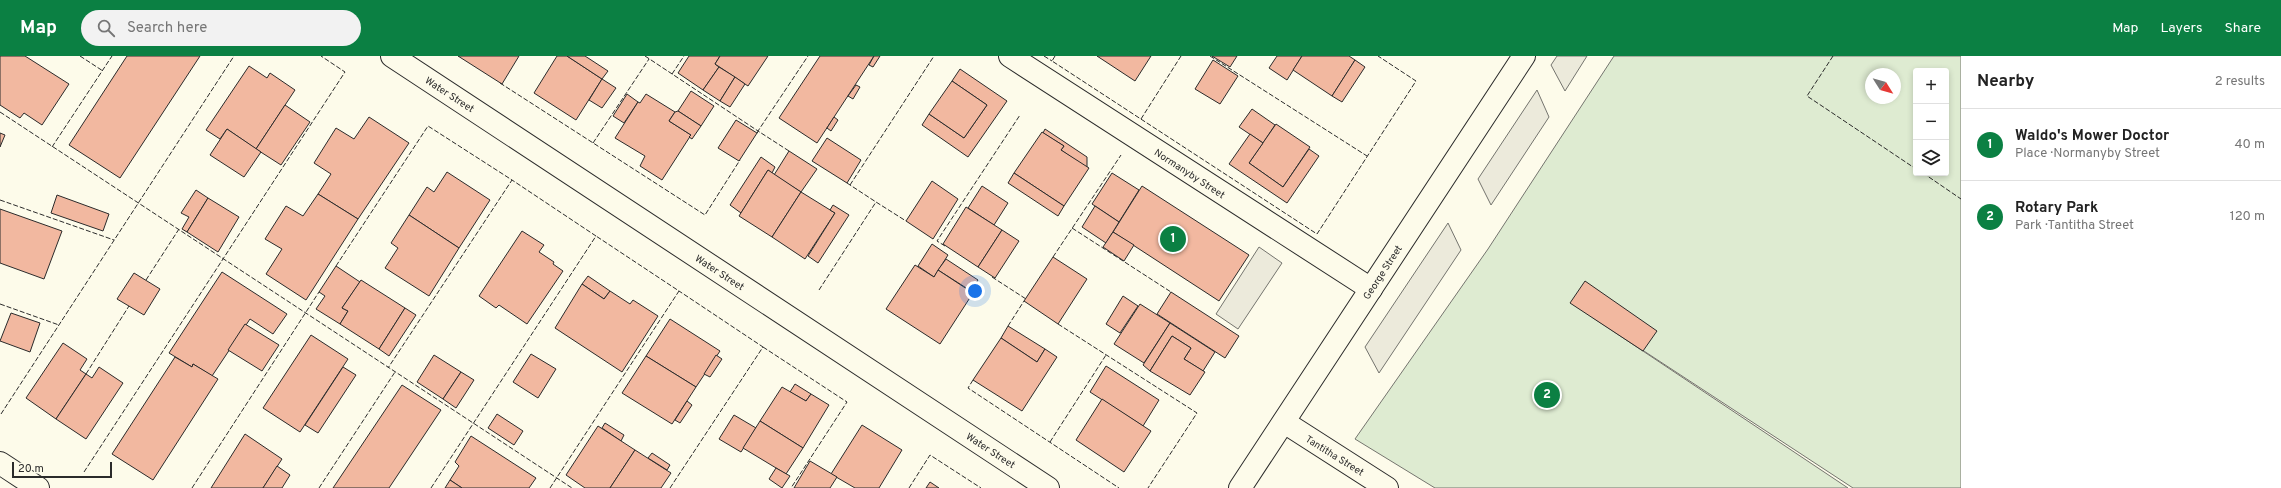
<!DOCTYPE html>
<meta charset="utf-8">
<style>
:root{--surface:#fff;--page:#f2f2f2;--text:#222;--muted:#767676;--line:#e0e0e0;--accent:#0b8043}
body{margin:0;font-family:Overpass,sans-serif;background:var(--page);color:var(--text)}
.controls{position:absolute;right:12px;top:12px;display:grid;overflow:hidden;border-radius:4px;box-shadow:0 2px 6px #0003}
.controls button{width:36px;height:36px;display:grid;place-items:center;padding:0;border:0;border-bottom:1px solid var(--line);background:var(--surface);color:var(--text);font:20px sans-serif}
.compass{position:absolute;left:1865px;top:12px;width:36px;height:36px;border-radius:50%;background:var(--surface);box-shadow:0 2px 6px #0003;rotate:127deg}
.scale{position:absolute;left:12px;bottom:10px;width:100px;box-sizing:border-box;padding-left:4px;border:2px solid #2b2b2b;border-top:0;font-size:11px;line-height:14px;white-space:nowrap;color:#2b2b2b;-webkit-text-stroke:3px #fdfbea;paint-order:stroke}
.you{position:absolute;left:975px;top:235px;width:14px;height:14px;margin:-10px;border:3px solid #fff;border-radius:50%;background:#1a73e8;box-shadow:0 0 0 6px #1a73e833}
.badge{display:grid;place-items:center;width:26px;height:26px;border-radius:50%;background:var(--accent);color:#fff;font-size:13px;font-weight:700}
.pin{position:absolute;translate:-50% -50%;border:2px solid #fff;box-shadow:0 1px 4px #0006}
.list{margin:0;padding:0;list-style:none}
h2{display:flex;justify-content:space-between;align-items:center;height:52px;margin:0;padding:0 16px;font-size:17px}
h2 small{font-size:13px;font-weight:400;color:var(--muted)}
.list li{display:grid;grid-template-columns:26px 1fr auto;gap:12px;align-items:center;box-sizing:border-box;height:72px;padding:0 16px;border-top:1px solid var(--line)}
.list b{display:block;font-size:15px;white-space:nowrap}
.list p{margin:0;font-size:13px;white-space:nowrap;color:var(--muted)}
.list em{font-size:13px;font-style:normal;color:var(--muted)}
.icon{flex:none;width:22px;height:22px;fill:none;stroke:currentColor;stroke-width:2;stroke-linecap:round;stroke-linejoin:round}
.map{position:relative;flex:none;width:1961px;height:432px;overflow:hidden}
header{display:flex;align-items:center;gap:24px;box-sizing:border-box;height:56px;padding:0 20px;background:var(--accent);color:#fff}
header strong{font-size:19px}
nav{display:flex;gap:22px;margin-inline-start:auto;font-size:14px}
.search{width:280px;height:36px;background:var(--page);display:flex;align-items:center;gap:10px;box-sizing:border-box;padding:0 14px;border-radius:22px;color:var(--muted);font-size:15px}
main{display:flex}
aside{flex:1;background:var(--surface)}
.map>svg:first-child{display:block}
</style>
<header>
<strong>Map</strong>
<div class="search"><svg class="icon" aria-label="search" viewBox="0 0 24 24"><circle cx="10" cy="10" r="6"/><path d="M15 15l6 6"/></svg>Search here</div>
<nav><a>Map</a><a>Layers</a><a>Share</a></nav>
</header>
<main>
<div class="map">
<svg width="1961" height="432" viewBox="0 0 1961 432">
<rect width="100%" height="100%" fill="#fdfbea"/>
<!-- green -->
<path fill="#deebd1" stroke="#74746e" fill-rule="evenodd" d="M1614 0H1961V432H1853L1592 261 1848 432H1435L1355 383 1488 193ZM1916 15H1946V117H1916ZM1871 18H1895V42H1871Z"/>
<!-- parking -->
<g fill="#eceadb" stroke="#74746e">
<polygon points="1557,0 1587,0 1565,35 1551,9"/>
<polygon points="1537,34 1549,61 1491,149 1478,123"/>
<polygon points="1448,167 1461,194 1379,317 1365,291"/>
<polygon points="1259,191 1282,207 1238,273 1216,258"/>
</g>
<!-- building -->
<g fill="#f2b8a0" stroke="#2b2b2b">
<polygon points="0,0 25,0 69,28 42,69 24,57 20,62 0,49"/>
<polygon points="127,0 200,0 120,122 69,89"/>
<polygon points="458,0 519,0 502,28"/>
<polygon points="557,0 567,0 602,23 576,64 534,37"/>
<polygon points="567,0 585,0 608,15 602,23"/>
<polygon points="689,0 720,0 715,8 719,11 703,34 678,17"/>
<polygon points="720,0 768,0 748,30 715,8"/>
<polygon points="820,0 874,0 817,87 779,62"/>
<polygon points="874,0 880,0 873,11 869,9"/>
<polygon points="1097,0 1151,0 1135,25"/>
<polygon points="1212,0 1237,0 1230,11"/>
<polygon points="1277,0 1302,0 1287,24 1269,12"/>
<polygon points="1302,0 1349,0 1355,4 1332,40 1293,14"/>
<polygon points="1213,4 1238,20 1220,48 1195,33"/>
<polygon points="1355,4 1365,11 1342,46 1332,40"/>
<polygon points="249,10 267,22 270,17 295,34 256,93 227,73 220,83 206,74"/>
<polygon points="719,11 735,21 720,45 703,34"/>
<polygon points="960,13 1007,45 968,101 922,69 929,58 964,82 987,49 952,25"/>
<polygon points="735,21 745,28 730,51 720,45"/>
<polygon points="602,23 616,32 602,52 589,44"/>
<polygon points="952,25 987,49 964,82 929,58"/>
<polygon points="856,29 860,31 853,43 848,40"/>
<polygon points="691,35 714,50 701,70 678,55"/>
<polygon points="627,38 638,46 624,67 613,60"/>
<polygon points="646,38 675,56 669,65 691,79 662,124 640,110 645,100 615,82 638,46 640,47"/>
<polygon points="285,49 310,66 281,109 256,93"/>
<polygon points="1252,53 1275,69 1263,87 1239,71"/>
<polygon points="678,55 701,70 692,83 689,81 691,79 669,65 675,56"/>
<polygon points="369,61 409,87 358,163 318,138 331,118 314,107 336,72 354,83"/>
<polygon points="834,61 838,64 831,75 827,72"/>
<polygon points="736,64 757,77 739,105 718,92"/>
<polygon points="1276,68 1310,91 1283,131 1249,107"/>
<polygon points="227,73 261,96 244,121 210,99"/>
<polygon points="1045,73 1087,101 1087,112 1061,94 1064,90 1043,77"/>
<polygon points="1042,76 1064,90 1061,94 1089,112 1064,150 1014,117"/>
<polygon points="0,77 5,79 0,91"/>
<polygon points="1250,78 1263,87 1249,107 1283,131 1309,93 1319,100 1287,147 1229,108"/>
<polygon points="827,82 861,104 847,127 812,105"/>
<polygon points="789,95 817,113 801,136 774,119"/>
<polygon points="761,101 775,111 772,117 768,114 741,157 730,149"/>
<polygon points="768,114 801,136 772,181 739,160"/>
<polygon points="447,116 490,144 459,192 409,159 427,131 434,136"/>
<polygon points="1014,117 1064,150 1058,160 1008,127"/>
<polygon points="1112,117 1139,134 1119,166 1092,148"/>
<polygon points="932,125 958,143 933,183 906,165"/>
<polygon points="982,130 1008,147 994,169 968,152"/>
<polygon points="1142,130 1249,199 1219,245 1113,176"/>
<polygon points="196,134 208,142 187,176 182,173 189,161 181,157"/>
<polygon points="801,136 835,157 805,203 772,181"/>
<polygon points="318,138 358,163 306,244 266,218 282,193 265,183 286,150 303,160"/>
<polygon points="57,139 109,158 103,175 51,157"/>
<polygon points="208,142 239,161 218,196 187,176"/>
<polygon points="833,149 849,159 818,207 808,200 835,157 830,154"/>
<polygon points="1095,150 1119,166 1106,187 1082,171"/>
<polygon points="966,151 1002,174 978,211 943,188"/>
<polygon points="0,153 62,175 44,223 0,207"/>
<polygon points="409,159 459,192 429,240 385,212 398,192 391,187"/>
<polygon points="1002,174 1019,185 995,222 978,211"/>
<polygon points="522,175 544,189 539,196 554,206 553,208 563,215 527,268 499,249 496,252 479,240"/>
<polygon points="1113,176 1134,189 1124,205 1103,191"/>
<polygon points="932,188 948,199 934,221 918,210"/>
<polygon points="1053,201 1087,223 1058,268 1024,245"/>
<polygon points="946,203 978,224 971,235 938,214"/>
<polygon points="915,209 934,221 938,214 973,237 940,288 886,253"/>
<polygon points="336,210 360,226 342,252 348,255 340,268 316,253 325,240 319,236"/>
<polygon points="222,216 287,258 273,278 250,263 212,320 193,308 192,311 169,297"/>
<polygon points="134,217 160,233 144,259 117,243"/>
<polygon points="588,220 610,235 604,243 582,228"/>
<polygon points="361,224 405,252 379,293 340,268 348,255 342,252"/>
<polygon points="1585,225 1657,275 1643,295 1570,247"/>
<polygon points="582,228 604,243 610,235 630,248 633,244 658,260 622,316 555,272"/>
<polygon points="1171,236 1239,280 1225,302 1157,258"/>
<polygon points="1123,240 1138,250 1120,277 1106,268"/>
<polygon points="1140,248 1170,267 1144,307 1114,288"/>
<polygon points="405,252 416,259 389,300 379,293"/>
<polygon points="11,257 40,267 30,296 0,285"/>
<polygon points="670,263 720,295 696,331 646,300"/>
<polygon points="1170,267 1215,296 1203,315 1184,303 1191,292 1172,280 1150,315 1143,309"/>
<polygon points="245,268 279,289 262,315 228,294"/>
<polygon points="1008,270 1045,293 1037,306 1001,282"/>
<polygon points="311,279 348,303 300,376 263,352"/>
<polygon points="1172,280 1191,292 1184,303 1205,316 1190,339 1150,315"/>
<polygon points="1001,282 1037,306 1045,293 1057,301 1022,355 973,324"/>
<polygon points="63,287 87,303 80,314 86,318 56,363 26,342"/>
<polygon points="531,298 556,313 538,342 513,326"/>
<polygon points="434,299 461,316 443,343 417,326"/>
<polygon points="716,299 722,303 710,321 704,318"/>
<polygon points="646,300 696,331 672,368 622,337"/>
<polygon points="175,301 192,311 193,308 218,323 153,424 112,398"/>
<polygon points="1106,310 1159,344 1143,370 1090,336"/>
<polygon points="99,311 123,327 86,383 56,363 86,318 92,322"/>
<polygon points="343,311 356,319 318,377 305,369"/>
<polygon points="461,316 474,324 456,352 443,343"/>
<polygon points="795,328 811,338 806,345 790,336"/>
<polygon points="402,329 441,354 389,432 333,432"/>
<polygon points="782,331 806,345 811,338 829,349 803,392 760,365"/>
<polygon points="1102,343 1151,375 1124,416 1076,384"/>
<polygon points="687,345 692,349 680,367 675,364"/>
<polygon points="497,358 523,375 514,389 488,372"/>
<polygon points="734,359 756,372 741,396 719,383"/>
<polygon points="760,365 803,392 786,418 743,392"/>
<polygon points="605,367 624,379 621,385 602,372"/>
<polygon points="862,369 902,394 879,432 855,432 831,418"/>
<polygon points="598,370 635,394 610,432 585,432 566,419"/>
<polygon points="245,378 282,403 263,432 211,432"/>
<polygon points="471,380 536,422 529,432 462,432 450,424 459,410 455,406"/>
<polygon points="635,394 671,417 661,432 610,432"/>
<polygon points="652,397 670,409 667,414 648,402"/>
<polygon points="810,405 837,421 830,432 794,432"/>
<polygon points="277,410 290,419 282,432 263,432"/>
<polygon points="776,412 790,420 782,432 769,423"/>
<polygon points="450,424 462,432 445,432"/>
<polygon points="930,426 939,432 926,432"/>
</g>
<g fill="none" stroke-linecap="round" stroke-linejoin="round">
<!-- minor casing -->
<g stroke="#2b2b2b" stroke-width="24">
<g id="minor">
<polyline points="392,0 1048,432"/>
<polyline points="1010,0 1371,233"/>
<polyline points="1284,366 1387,432"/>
<polyline points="0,407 38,432"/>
<polyline points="1240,432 1524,0"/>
</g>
</g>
<!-- minor -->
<use href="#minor" stroke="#fdfbea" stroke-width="22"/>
<!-- fence -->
<g stroke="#2b2b2b" stroke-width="1" stroke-dasharray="5 2" stroke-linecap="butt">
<polyline points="80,0 103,15"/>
<polyline points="645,0 758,75 757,78"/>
<polyline points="1044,0 1052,5"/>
<polyline points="1055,0 1052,5 1317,178 1416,25 1378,0"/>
<polyline points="1210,0 1367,100"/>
<polyline points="1833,0 1807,40 1916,113"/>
<polyline points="672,18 684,0"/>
<polyline points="500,27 705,159 740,104"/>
<polyline points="0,56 572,432"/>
<polyline points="1141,63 1181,0"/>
<polyline points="593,87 649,3"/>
<polyline points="52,91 112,0"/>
<polyline points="789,95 758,75 808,0"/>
<polyline points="1923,117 1961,143"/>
<polyline points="847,127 876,146"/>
<polyline points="850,129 934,0"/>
<polyline points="0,144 114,184"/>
<polyline points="1072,172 1171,236"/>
<polyline points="945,190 937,185 1020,59"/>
<polyline points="1053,201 1121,99"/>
<polyline points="336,210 428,70 512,124 388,312"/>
<polyline points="992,221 1026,243"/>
<polyline points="146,224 179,173"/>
<polyline points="819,234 876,146 906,165"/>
<polyline points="0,248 59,269"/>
<polyline points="1058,268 1197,357 1148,432"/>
<polyline points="1008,270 1024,245"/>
<polyline points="763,291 847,346 791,432"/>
<polyline points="86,318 129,250"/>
<polyline points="973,324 968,332 1119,432"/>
<polyline points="1,358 234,0"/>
<polyline points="1050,386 1106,299"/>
<polyline points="84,416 345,16 321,0"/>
<polyline points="192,432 319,236"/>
<polyline points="319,432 395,316"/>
<polyline points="431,432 596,180 512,124"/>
<polyline points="550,432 679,235 596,180"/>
<polyline points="670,432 763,291 679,235"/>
<polyline points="909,432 930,399 981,432"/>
</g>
</g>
<g text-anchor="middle" stroke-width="3" stroke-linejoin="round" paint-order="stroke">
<!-- street labels -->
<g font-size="10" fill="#2b2b2b" stroke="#fdfbea">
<text transform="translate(450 38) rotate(33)" y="4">Water Street</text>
<text transform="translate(1190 117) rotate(33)" y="4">Normanyby Street</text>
<text transform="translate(720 216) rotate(33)" y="4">Water Street</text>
<text transform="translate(1382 216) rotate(-57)" y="4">George Street</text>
<text transform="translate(991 394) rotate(33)" y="4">Water Street</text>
<text transform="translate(1335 399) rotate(32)" y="4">Tantitha Street</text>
</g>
</g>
</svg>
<div class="controls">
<button>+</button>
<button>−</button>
<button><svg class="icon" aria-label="layers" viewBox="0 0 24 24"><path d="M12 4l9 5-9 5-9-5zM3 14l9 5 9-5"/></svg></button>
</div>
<svg class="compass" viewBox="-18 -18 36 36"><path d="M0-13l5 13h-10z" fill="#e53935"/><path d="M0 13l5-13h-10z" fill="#767676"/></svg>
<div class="scale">20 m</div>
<div class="you"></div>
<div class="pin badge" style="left:1173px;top:183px">1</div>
<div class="pin badge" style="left:1547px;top:339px">2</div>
</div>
<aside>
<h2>Nearby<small>2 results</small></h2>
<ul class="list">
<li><span class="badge">1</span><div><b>Waldo's Mower Doctor</b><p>Place · Normanyby Street</p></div><em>40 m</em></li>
<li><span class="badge">2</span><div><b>Rotary Park</b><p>Park · Tantitha Street</p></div><em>120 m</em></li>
</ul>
</aside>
</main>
